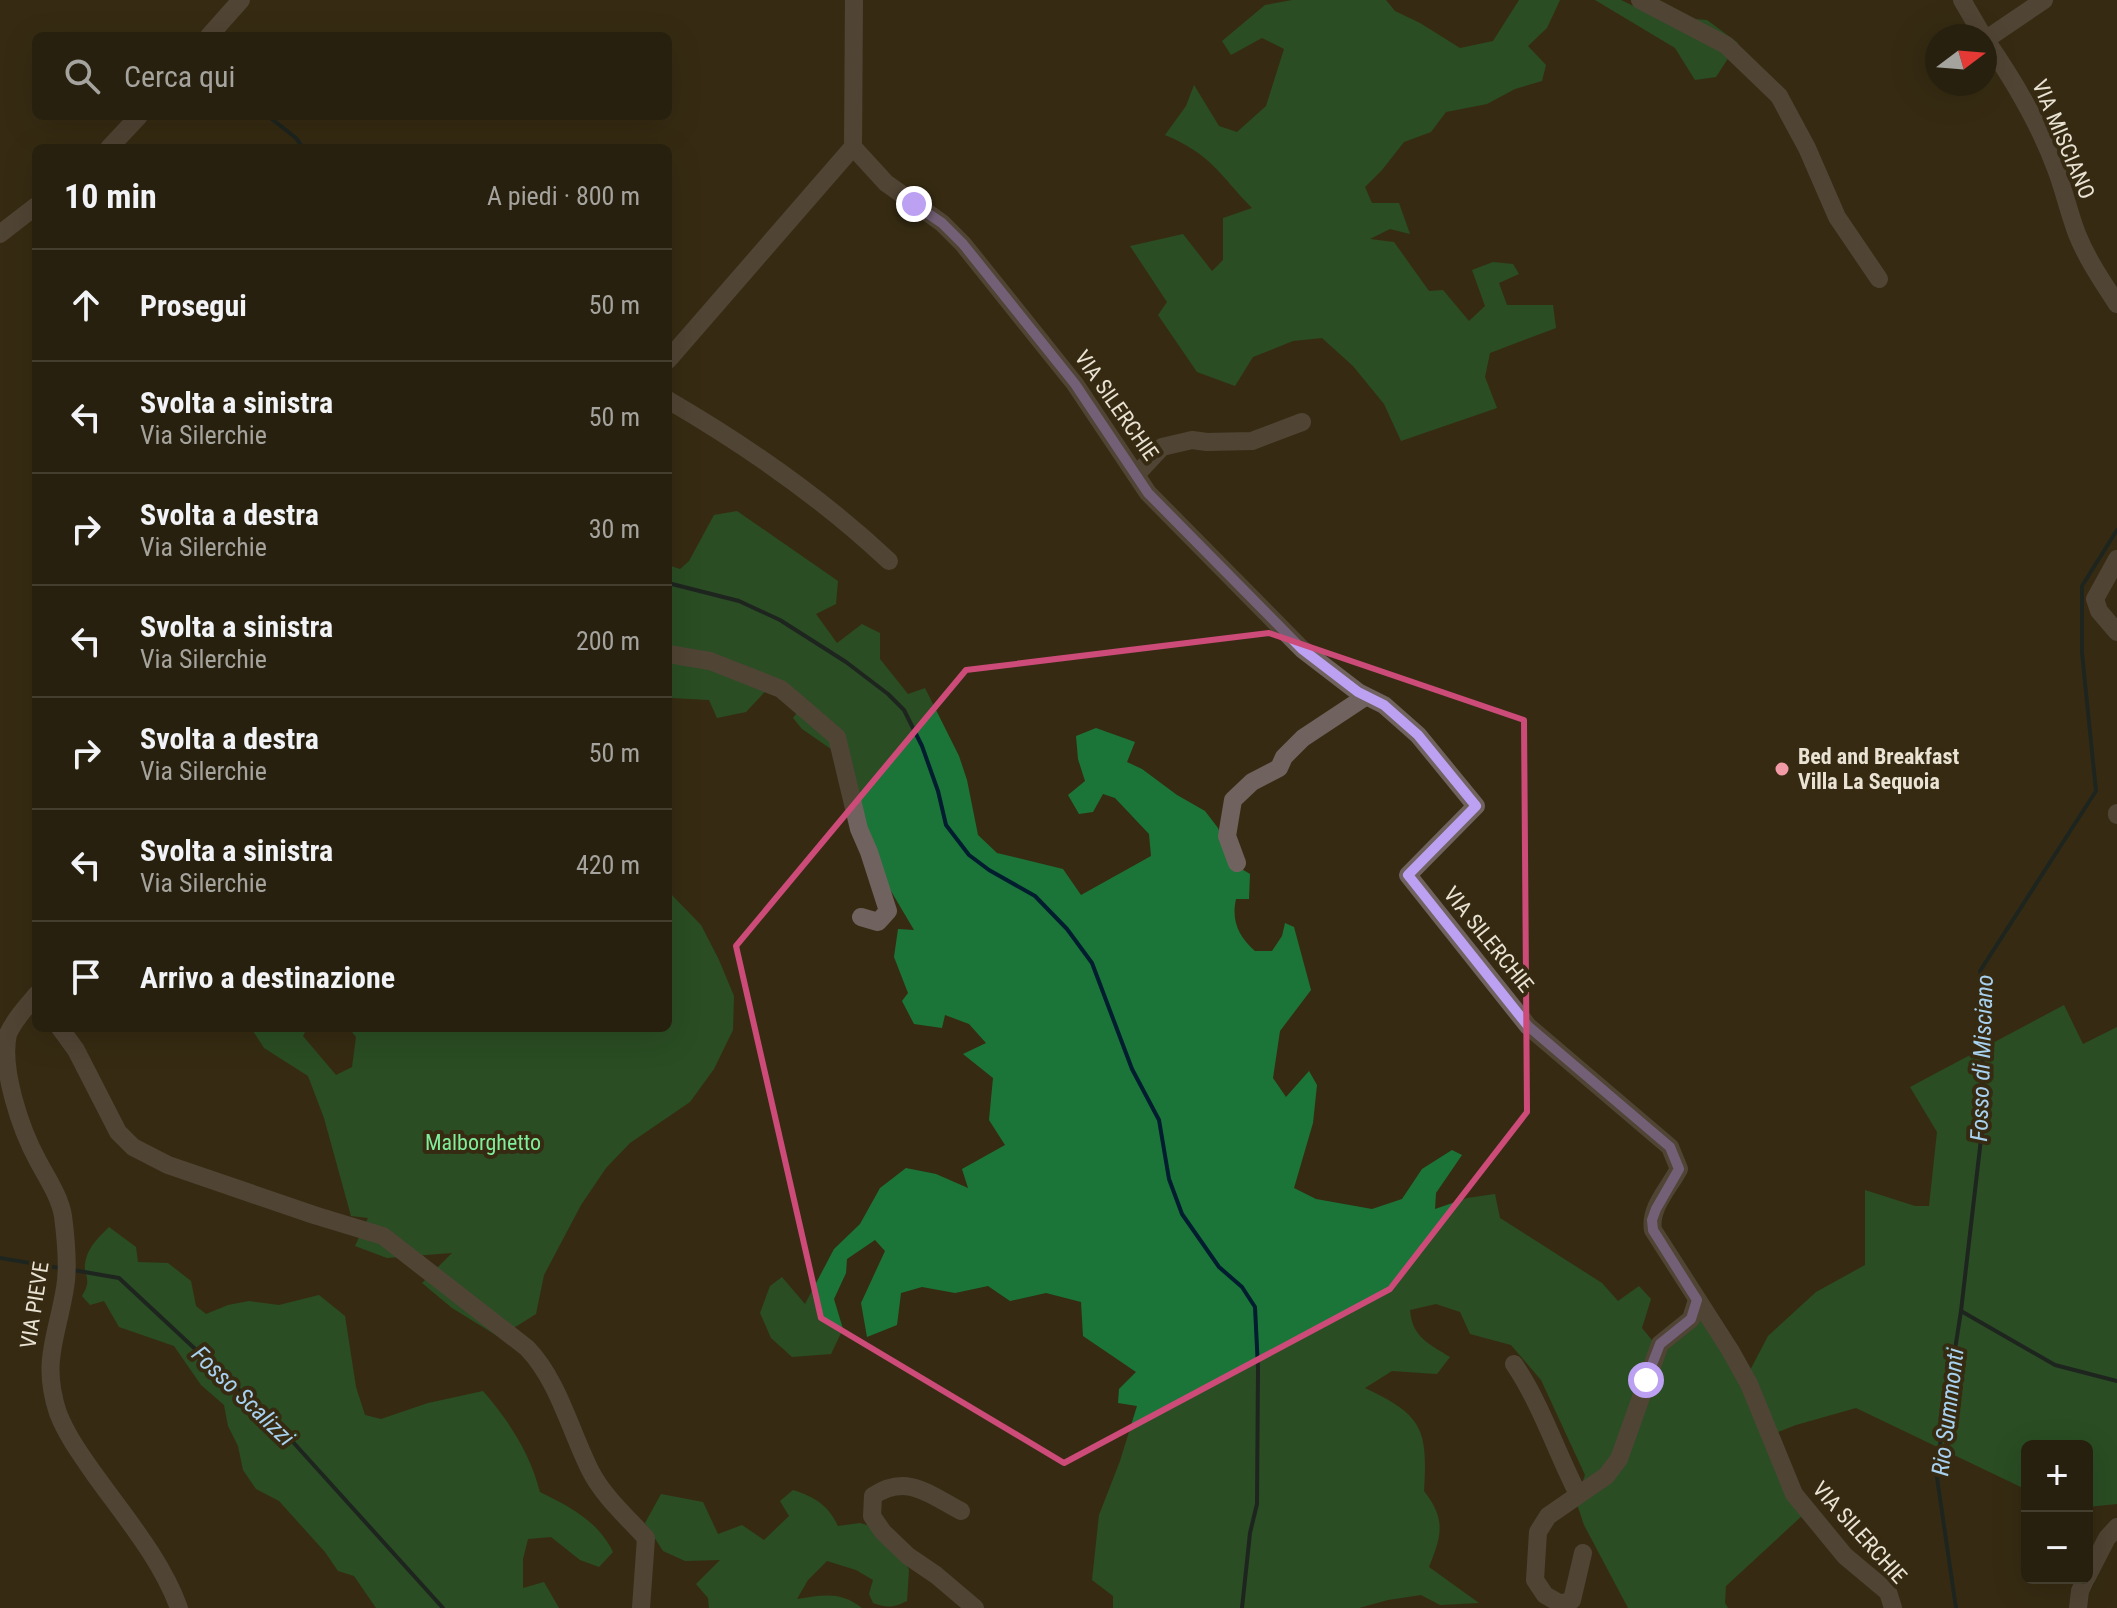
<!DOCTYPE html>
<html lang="it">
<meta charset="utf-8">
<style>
:root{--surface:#28200e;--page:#302817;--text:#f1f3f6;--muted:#a5a39e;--line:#443e2e}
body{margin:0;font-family:"Roboto Condensed",sans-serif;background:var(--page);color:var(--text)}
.controls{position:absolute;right:24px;bottom:24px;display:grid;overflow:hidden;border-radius:12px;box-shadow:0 8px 32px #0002}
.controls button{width:72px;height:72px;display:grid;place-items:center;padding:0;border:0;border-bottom:2px solid var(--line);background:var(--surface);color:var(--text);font:40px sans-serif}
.compass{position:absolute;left:1925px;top:24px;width:72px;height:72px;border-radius:50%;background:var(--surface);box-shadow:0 8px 32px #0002;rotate:74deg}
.stop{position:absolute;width:24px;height:24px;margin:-18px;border:6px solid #bca0f2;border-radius:50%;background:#fff}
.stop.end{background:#bca0f2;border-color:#fff;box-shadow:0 2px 8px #0008}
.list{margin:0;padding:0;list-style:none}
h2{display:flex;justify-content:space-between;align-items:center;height:104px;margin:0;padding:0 32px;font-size:34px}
h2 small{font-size:26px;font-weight:400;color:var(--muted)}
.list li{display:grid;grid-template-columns:52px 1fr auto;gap:24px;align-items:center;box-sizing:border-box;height:112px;padding:0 32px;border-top:2px solid var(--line)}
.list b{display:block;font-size:30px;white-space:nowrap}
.list p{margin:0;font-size:26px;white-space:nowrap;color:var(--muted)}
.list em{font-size:26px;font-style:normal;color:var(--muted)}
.icon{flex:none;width:44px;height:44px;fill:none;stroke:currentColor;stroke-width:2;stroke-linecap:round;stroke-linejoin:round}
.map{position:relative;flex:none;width:2117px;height:1608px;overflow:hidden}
.search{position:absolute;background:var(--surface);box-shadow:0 8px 32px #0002;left:32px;top:32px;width:640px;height:88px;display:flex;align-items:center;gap:20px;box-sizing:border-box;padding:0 28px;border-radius:12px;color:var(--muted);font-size:30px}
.panel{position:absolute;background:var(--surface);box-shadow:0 8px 32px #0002;left:32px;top:144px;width:640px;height:888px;border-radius:12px}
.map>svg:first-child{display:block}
</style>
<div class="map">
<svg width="2117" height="1608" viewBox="0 0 2117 1608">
<rect width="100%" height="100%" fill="#362b12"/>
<!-- forest -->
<g fill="#1b7539">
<path d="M1292 0H1386L1395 11 1420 23 1460 48 1493 41 1519 0H1560L1547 28 1528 46 1546 65 1542 81 1515 89 1487 104 1446 112 1431 132 1404 142 1382 170 1365 187 1372 203H1399L1410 234 1390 229 1370 239 1394 242 1429 291 1443 290 1469 321 1485 306 1472 270 1493 262 1513 264 1519 274 1499 283 1507 305H1553L1556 328 1490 353 1485 377 1497 408 1401 441 1384 404 1353 366 1322 338 1293 341 1253 357 1235 386 1197 372 1158 315 1167 302 1130 246 1183 234 1212 271 1223 260V218L1252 208C1219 174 1211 154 1165 135L1186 106 1194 85 1219 126 1237 132 1266 106 1284 49 1262 38 1231 55 1222 41 1265 5Z"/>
<polygon points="1595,0 1621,0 1654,16 1707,20 1738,43 1716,77 1695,80 1675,48"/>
<path d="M737 511 838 581 836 604 816 614 837 643 862 624 880 633V659L908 694 925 688 959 756 967 780 978 835 997 853 1063 869 1081 895 1151 856 1149 834 1115 798 1103 794 1093 812 1079 814 1068 795 1085 781 1078 759 1076 736 1096 728 1135 742 1127 762 1142 769 1177 795 1205 811 1218 828 1230 862 1250 874 1249 899H1236C1231 921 1239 937 1255 951H1272L1282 936 1285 923 1294 927 1311 990 1280 1031 1273 1078 1286 1097 1309 1071 1317 1085 1313 1123 1294 1188 1316 1199 1372 1209 1402 1199 1422 1169 1452 1150 1462 1155 1436 1193 1435 1209 1467 1198 1495 1194 1500 1218 1602 1283 1618 1301 1639 1286 1651 1299 1642 1328 1660 1350 1699 1317 1746 1378 1768 1336 1816 1292 1865 1265V1190L1915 1206H1929L1937 1132 1910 1087 2064 1005 2083 1044 2117 1027V1504L2087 1507V1446H2027V1490L1856 1408 1796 1425 1768 1436 1804 1514 1726 1586 1725 1603 1728 1608H1628L1584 1525 1576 1501 1585 1475 1541 1380 1511 1345 1470 1334 1460 1312 1436 1304 1410 1310C1412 1337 1429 1344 1450 1357L1437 1374 1392 1371 1365 1388C1422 1415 1428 1428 1424 1491 1446 1519 1442 1535 1429 1567L1479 1603 1440 1605 1421 1595 1388 1600 1359 1608H1113V1596L1092 1580 1099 1515 1120 1461 1137 1406 1118 1403 1119 1389 1136 1372 1083 1336 1081 1302 1046 1293 1010 1301 988 1286 955 1293 922 1287 901 1293 897 1325 867 1337 861 1303 885 1251 875 1240 847 1259 846 1273 834 1299 843 1329 831 1354 792 1357 771 1338 760 1313 770 1286 782 1277 805 1304 834 1249 860 1224 880 1188 906 1168 936 1174 968 1188 962 1169 1005 1145 989 1120 993 1078 963 1054 986 1043 969 1024 945 1015 942 1028 914 1024 902 1001 908 993 894 957 898 929 914 930 888 886 831 749 802 729 793 718 805 702 773 683 746 712 717 718 709 700 671 698 668 692V565L680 569 689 561 714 515Z"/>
<polygon points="668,891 701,925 719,960 734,996 733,1030 714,1069 690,1102 630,1143 606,1168 581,1205 544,1275 536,1314 499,1337 452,1308 422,1283 452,1253 387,1258 355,1246 368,1218 351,1216 324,1118 308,1076 264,1048 251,1028 307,1028 303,1036 336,1075 352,1067 356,1037 349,1028 668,1028"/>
<path d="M109 1227 136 1247 138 1262 168 1263 191 1281 196 1306 206 1314 228 1305 249 1301 279 1305 319 1295 345 1316 356 1387 365 1415 381 1419 428 1403 483 1391C509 1421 530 1453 540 1492 570 1507 598 1521 613 1552L599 1567 580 1560 551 1537 528 1539 523 1559V1588L544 1582 559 1608H376L354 1576 338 1571 325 1552 279 1501 256 1489 243 1470 238 1446 228 1426 224 1405 201 1385 174 1346 119 1327 104 1301 90 1305 82 1296C94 1277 81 1275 86 1259 89 1246 100 1236 109 1227Z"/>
<path d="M793 1490C815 1497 828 1505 838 1526L860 1523 891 1532 909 1570 907 1601C893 1608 886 1608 873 1603L869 1594 873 1580 856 1570 827 1561 808 1580 797 1599C824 1595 840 1591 862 1608H709L708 1598 696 1584 720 1560 685 1561 663 1551 645 1523 661 1494 703 1502 718 1534 742 1525 764 1540 789 1516 780 1501Z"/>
</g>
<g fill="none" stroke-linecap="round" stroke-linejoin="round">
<!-- stream -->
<g stroke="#011d2f" stroke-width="4">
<polyline points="268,116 296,138 303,148"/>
<polyline points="2117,530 2082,586 2082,653 2096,791 1980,971 1984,1113 1961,1311 2055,1365 2117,1381"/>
<polyline points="668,583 739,601 780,620 846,662 888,694 904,710 922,746 938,791 946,825 969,855 989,870 1035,896 1067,929 1092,963 1132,1069 1159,1120 1169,1179 1182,1214 1219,1267 1242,1287 1255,1307 1258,1368 1257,1504 1250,1533 1242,1608"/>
<polyline points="0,1258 60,1268"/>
<polyline points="73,1270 119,1278 283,1431 443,1608"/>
<polyline points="1956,1608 1936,1471 1961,1311"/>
</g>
<!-- minor -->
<g stroke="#70625e" stroke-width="18">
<polyline points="1640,0 1726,45 1779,96 1807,148 1837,217 1879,279"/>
<polyline points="1962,0 1983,36"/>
<polyline points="209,36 241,0"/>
<path d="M1985 39C2013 79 2039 123 2056 169 2064 190 2069 213 2077 234 2087 259 2102 281 2117 304"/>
<polyline points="1985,40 2044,0"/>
<path d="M853 147 886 183 942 223 963 244 1075 384 1148 493 1302 649 1358 692 1384 705 1418 735 1476 806 1408 875 1528 1026 1670 1147 1679 1169C1669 1188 1649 1208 1653 1230L1730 1350 1749 1384 1794 1494 1845 1556 1888 1592 1893 1608"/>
<polyline points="853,147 854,0"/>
<polyline points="109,148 139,116"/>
<polyline points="0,234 36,206"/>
<polyline points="668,360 853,147"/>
<path d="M668 400C747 446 822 498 889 561"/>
<polyline points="1136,475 1162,447 1192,440 1207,442 1252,441 1302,422"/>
<polyline points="2117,559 2095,599 2099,611 2117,632"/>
<polyline points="668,654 710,661 781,689 837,737 859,829 869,852 888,911 878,922 861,917"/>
<polyline points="2117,813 2117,815"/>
<polyline points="1237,863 1227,836 1233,800 1252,782 1279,768 1284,757 1303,738 1365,697"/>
<path d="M36 995C26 1008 15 1018 8 1034 0 1069 21 1130 38 1161 47 1178 60 1197 63 1216 66 1239 69 1266 65 1288 57 1337 41 1362 58 1413 67 1436 81 1455 95 1475 125 1517 161 1559 179 1608"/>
<path d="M60 1028 76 1050 118 1132 133 1147 168 1165 314 1215 383 1236 527 1348C558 1380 570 1430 590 1470 603 1496 627 1517 646 1538L641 1608"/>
<path d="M1514 1364C1541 1404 1556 1451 1578 1494"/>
<path d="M961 1511C930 1495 907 1473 873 1496L872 1516 883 1532 908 1556 936 1575 975 1608"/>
<polyline points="1583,1553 1572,1600 1561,1604 1545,1595 1535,1580 1538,1532 1548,1516 1606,1476 1619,1459 1660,1344 1691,1319 1697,1300"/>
<polyline points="2087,1577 2107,1538 2117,1527"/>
<polyline points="2078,1608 2080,1591 2086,1578"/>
</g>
</g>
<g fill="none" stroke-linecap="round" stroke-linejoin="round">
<!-- route -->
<polyline stroke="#bca0f2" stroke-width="10" points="914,204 942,223 963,244 1075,384 1148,493 1302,649 1358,692 1384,705 1418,735 1476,806 1408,875 1528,1026 1670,1147 1679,1169 1656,1209 1652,1220 1653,1230 1697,1300 1691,1319 1660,1344 1646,1380"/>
</g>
<!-- marked area -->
<path d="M0 0H2117V1608H0ZM1269 633 1524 720 1527 1112 1390 1289 1064 1463 821 1318 736 946 966 670Z" fill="#362b12" fill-opacity=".55" fill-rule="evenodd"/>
<path fill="none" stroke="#cc4b79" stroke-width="6" stroke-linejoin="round" d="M1269 633 1524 720 1527 1112 1390 1289 1064 1463 821 1318 736 946 966 670Z"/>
<!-- markers -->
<circle fill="#f39aa7" stroke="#362b12" stroke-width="3" cx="1782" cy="769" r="8"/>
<g text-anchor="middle" stroke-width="8" stroke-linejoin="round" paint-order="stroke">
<!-- street labels -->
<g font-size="22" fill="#eae3d4" stroke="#362b12">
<text transform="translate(2064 139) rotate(67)" y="8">VIA MISCIANO</text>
<text transform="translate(1117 405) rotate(55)" y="8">VIA SILERCHIE</text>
<text transform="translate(1489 939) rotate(51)" y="8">VIA SILERCHIE</text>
<text transform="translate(34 1305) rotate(-81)" y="8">VIA PIEVE</text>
<text transform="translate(1860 1532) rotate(48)" y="8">VIA SILERCHIE</text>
</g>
<!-- poi labels -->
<g font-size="22" font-weight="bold" fill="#eae3d4" stroke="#362b12" text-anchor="start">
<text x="1798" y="764">Bed and Breakfast<tspan x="1798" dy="25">Villa La Sequoia</tspan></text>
</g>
<!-- park labels -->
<g font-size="22" fill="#7fed99" stroke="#362b12">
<text x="483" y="1150">Malborghetto</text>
</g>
<!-- water labels -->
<g font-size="24" font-style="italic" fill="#a8d1f0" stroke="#362b12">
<text transform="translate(1982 1058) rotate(-88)" y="8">Fosso di Misciano</text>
<text transform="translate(243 1396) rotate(44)" y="8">Fosso Scalizzi</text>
<text transform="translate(1948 1412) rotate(-83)" y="8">Rio Summonti</text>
</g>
</g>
</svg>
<div class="controls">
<button>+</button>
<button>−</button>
</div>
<svg class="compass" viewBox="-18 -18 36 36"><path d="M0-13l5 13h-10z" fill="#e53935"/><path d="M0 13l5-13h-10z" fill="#a5a39e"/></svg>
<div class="stop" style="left:1646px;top:1380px"></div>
<div class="stop end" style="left:914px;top:204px"></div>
<div class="search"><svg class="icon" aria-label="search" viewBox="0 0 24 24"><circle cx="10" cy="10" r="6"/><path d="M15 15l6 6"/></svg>Cerca qui</div>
<section class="panel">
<h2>10 min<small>A piedi · 800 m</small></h2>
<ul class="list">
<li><svg class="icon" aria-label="ahead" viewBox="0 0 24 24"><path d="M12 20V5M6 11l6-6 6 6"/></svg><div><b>Prosegui</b></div><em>50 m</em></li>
<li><svg class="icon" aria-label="left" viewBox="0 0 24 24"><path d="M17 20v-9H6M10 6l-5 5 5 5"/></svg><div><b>Svolta a sinistra</b><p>Via Silerchie</p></div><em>50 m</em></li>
<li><svg class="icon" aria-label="right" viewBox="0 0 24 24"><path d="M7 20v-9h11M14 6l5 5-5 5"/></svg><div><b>Svolta a destra</b><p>Via Silerchie</p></div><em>30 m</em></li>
<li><svg class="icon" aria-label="left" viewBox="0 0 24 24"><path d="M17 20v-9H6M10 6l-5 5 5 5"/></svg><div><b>Svolta a sinistra</b><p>Via Silerchie</p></div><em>200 m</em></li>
<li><svg class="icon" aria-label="right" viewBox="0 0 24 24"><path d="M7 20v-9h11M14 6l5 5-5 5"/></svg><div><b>Svolta a destra</b><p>Via Silerchie</p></div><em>50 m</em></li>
<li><svg class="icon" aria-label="left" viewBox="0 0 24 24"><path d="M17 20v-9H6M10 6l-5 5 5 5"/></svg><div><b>Svolta a sinistra</b><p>Via Silerchie</p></div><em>420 m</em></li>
<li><svg class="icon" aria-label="arrive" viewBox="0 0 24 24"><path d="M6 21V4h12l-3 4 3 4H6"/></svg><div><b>Arrivo a destinazione</b></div></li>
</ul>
</section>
</div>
